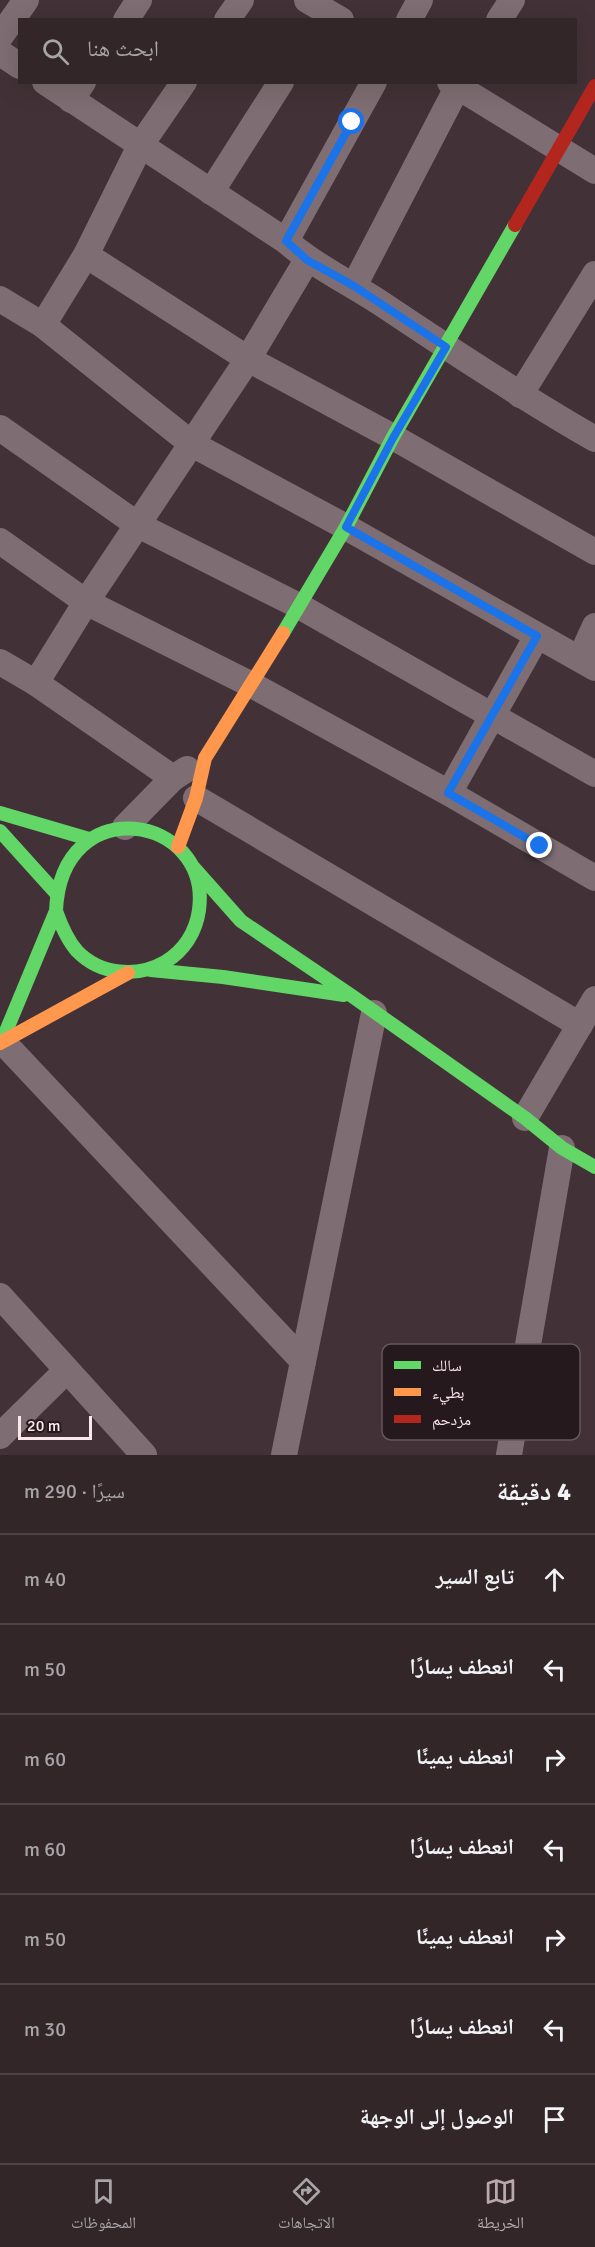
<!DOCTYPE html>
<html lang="ar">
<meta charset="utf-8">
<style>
:root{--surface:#322629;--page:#3a2e31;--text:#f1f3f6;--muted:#a8a5a8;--line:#4d4346;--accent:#baa8ad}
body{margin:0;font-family:Signika,"Noto Naskh Arabic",sans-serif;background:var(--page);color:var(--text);direction:rtl}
.scale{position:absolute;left:18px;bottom:15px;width:74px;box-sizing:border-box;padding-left:6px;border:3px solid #fbe8ed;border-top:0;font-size:16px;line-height:21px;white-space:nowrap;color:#fbe8ed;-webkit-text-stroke:4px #26191d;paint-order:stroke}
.stop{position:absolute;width:18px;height:18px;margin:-14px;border:4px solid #1a73e8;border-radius:50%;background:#fff}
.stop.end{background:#1a73e8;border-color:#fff;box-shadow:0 2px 6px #0008}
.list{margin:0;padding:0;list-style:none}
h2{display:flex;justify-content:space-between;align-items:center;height:78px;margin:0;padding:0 24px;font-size:26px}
h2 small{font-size:20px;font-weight:400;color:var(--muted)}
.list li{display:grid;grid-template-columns:39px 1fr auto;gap:18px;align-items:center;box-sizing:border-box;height:90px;padding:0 24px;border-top:2px solid var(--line)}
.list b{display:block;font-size:22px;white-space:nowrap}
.list em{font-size:20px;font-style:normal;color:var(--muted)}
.icon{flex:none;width:33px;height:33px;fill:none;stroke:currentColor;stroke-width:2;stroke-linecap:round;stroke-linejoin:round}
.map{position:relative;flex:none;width:595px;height:1455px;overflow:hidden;direction:ltr}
.search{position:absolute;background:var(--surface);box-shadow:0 6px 24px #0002;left:18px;right:18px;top:18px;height:66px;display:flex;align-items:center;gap:15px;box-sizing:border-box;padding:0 21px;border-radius:0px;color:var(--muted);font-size:22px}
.sheet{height:708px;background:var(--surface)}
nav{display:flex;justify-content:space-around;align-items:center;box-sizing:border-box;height:84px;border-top:2px solid var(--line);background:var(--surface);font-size:16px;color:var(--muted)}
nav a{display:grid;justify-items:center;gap:3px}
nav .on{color:var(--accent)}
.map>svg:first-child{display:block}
</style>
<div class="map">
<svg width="595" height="1455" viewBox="0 0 595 1455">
<rect width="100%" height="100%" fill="#423237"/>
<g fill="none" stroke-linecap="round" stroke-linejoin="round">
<!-- street -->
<g stroke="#7e6e73" stroke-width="26">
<polyline points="307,0 341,20"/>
<polyline points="126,20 139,0"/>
<polyline points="227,20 241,0"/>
<polyline points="409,20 420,0"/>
<polyline points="499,20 512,0"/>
<polyline points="0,37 26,0"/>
<polyline points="0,53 20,66"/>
<path d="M45 82 286 241C315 266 350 283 382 304 452 351 522 397 595 439"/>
<polyline points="450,82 595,171"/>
<polyline points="71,100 83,82"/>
<polyline points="211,192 281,82"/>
<polyline points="286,241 374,82"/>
<polyline points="86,255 248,359 393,437 595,552"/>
<polyline points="354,286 460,82"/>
<polyline points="0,299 43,325 192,444 346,527 595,668"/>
<polyline points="43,325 86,255 140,146 184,82"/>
<polyline points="520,395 595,274"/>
<polyline points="0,428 138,525 299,606 595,774"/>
<polyline points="0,541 86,602 252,685 449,793 595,878"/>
<polyline points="580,659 595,626"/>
<polyline points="0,662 36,683 86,602 248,359 307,260"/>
<polyline points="36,683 173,778"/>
<polyline points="449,793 537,636"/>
<polyline points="196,798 580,1025"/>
<polyline points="125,827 173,778 187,769"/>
<polyline points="2,1041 303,1361"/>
<polyline points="525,1118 595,999"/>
<polyline points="0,1296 144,1455"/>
<polyline points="0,1436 66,1371"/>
<polyline points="284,1455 374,1013"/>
<polyline points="509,1455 562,1148"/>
</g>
<!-- fast -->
<g stroke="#63d668" stroke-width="14">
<polyline points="283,633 346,527 393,437 515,225"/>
<polyline points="0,813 89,839"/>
<polyline points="0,831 56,893"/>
<polyline points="194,868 241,921 352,996 525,1118 562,1148 595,1167"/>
<polyline points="151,970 223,977 344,995"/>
<path d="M2 1041 56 911C61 789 212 814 199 910 196 932 184 951 165 962 137 978 100 975 77 951 67 940 61 925 56 911"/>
</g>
<!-- slow -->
<g stroke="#ff974d" stroke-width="14">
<polyline points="178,847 196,798 205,758 283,633"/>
<polyline points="0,1043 128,973"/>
</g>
<!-- jam -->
<polyline stroke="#b3261e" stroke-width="14" points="515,225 595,86"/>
</g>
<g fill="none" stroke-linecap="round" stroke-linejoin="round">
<!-- route -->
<polyline stroke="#1a73e8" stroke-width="8" points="352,122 286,241 307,260 354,286 446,347 393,438 346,527 537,636 448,793 540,846"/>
</g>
<!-- legend -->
<rect x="382" y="1344" width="198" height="96" rx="9" fill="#26191d" stroke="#66575b" stroke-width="1.5"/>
<rect x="394" y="1361" width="27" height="8" fill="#63d668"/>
<rect x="394" y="1388" width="27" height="8" fill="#ff974d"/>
<rect x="394" y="1415" width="27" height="8" fill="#b3261e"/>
<g font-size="16" fill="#fbe8ed">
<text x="432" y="1371">سالك</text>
<text x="432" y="1398">بطيء</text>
<text x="432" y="1425">مزدحم</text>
</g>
</svg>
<div class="scale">20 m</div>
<div class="stop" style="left:352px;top:122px"></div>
<div class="stop end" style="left:540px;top:846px"></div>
<div class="search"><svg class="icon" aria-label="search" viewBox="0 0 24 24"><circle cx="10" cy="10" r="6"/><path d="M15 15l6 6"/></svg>ابحث هنا</div>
</div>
<section class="sheet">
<h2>4 دقيقة<small>سيرًا · 290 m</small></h2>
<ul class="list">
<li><svg class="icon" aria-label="ahead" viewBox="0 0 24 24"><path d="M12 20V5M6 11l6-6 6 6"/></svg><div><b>تابع السير</b></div><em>40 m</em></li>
<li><svg class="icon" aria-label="left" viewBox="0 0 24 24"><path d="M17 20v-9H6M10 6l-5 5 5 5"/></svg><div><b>انعطف يسارًا</b></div><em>50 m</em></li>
<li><svg class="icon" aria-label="right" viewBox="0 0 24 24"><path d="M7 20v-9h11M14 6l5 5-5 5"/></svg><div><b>انعطف يمينًا</b></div><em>60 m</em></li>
<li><svg class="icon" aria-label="left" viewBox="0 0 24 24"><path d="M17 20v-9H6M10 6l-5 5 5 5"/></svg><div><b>انعطف يسارًا</b></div><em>60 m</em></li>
<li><svg class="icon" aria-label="right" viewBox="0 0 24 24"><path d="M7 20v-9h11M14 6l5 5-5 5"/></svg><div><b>انعطف يمينًا</b></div><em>50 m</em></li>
<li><svg class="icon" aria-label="left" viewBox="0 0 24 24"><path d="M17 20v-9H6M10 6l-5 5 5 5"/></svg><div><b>انعطف يسارًا</b></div><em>30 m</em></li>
<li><svg class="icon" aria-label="arrive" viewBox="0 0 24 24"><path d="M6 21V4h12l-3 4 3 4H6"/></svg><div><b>الوصول إلى الوجهة</b></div></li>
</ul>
</section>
<nav>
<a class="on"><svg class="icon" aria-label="map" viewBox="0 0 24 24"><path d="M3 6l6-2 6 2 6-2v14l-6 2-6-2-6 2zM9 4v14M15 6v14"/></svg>الخريطة</a>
<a><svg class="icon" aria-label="directions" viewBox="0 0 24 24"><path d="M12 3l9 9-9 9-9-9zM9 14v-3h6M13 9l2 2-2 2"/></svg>الاتجاهات</a>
<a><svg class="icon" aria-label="saved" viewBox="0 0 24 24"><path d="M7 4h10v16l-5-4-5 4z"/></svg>المحفوظات</a>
</nav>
